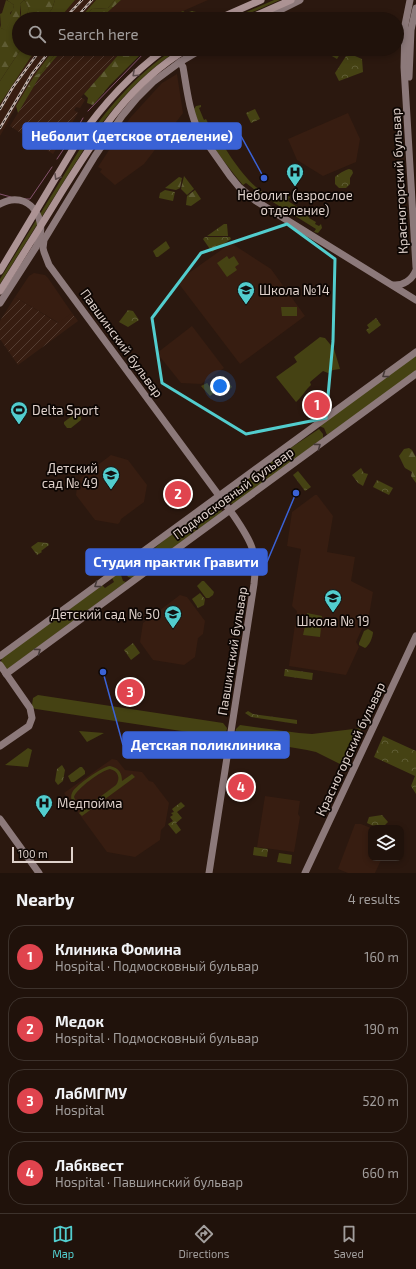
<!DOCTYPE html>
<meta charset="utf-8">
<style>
:root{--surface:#20120b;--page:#2d2019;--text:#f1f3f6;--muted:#a29e9d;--line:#3d322c;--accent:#52cdce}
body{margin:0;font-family:"Exo 2",sans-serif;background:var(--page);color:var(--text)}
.controls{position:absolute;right:12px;bottom:12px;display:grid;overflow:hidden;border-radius:8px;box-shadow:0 2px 6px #0003}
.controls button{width:36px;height:36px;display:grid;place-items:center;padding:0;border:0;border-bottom:1px solid var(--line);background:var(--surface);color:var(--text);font:20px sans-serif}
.scale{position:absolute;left:12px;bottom:10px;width:61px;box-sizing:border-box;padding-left:4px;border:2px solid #dfd1cb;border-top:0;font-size:11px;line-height:14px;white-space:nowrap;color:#dfd1cb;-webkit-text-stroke:3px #0d0603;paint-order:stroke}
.you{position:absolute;left:220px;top:386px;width:14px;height:14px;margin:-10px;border:3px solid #fff;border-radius:50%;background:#1a73e8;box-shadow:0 0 0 6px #1a73e833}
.badge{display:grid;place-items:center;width:26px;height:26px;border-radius:50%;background:var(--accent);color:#fff;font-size:13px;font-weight:700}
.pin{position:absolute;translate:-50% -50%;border:2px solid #fff;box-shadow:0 1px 4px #0006}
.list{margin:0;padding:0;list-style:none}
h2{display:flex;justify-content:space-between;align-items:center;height:52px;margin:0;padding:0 16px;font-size:17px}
h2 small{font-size:13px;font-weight:400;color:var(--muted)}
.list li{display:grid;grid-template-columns:26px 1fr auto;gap:12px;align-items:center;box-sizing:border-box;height:64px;margin:0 8px 8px;padding:0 8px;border:1px solid var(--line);border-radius:16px}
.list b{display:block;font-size:15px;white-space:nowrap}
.list p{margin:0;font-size:13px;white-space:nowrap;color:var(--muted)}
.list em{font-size:13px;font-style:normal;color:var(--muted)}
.icon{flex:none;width:22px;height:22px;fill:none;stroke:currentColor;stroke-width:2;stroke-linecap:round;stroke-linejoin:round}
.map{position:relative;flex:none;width:416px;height:873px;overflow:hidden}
.search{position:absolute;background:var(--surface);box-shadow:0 2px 6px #0003;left:12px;right:12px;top:12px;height:44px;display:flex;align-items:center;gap:10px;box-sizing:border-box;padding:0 14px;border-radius:22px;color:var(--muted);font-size:15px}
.sheet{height:340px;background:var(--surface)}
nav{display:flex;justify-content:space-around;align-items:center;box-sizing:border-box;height:56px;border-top:1px solid var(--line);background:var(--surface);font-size:11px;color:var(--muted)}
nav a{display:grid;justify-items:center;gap:2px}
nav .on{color:var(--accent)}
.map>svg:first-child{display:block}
</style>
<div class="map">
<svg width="416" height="873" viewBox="0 0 416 873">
<defs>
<pattern id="industrial-furrows" width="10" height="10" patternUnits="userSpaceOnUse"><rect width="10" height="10" fill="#371d11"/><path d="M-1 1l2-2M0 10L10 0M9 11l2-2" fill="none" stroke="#543d32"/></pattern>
<pattern id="forest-firs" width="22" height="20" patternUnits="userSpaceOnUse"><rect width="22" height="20" fill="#454213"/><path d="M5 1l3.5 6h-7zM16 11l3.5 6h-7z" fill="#5f5c34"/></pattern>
<pattern id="park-crowns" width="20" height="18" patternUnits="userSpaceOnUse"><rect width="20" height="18" fill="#454213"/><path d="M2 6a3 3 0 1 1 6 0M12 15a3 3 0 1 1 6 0" fill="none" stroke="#5f5c34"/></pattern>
</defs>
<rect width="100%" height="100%" fill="#2b180f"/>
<!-- built -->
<g fill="#371d11">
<polygon points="75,0 96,0 79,19 59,19"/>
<polygon points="121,0 208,0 165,19 100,19"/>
<polygon points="36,49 54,49 34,76 0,136 0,104"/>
<polygon points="177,74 183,113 144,164 115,185 100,172 102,169 98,167 130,118 162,83"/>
<polygon points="348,113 360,139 356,162 323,176 297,160 288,139"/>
<polygon points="231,243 271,269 305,316 240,364 179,284 179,280"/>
<polygon points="34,273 45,275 48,278 72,313 59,323 15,297 29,276"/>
<polygon points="192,326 224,368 201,384 181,383 157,353"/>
<polygon points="111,455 128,460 147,485 144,502 121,519 120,522 118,524 95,520 76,495 78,480"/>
<polygon points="315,495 317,495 333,516 327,552 355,557 351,581 373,592 368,621 364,624 356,642 359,647 346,675 289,666 297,611 292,606 301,549 287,546 292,512"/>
<polygon points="180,595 187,597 205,621 203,634 198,638 195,657 184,665 153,660 140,642 143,623"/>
<polygon points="112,759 117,760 125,770 142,772 149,781 153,782 169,803 165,826 161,830 160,840 135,857 107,852 64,793"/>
<polygon points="265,796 300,801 298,814 300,817 294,852 257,847"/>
<polygon points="355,824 361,824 371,828 371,858 382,858 375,873 348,873 338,869"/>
</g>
<!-- industrial -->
<g fill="url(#industrial-furrows)">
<polygon points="63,49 119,49 120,53 81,97 85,100 80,108 76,107 74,110 78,113 53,154 10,126 40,76"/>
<polygon points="15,297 58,323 72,313 78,321 18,365 0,339 0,321"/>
</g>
<!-- green -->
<g fill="#454213" fill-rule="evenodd">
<polygon points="6,0 10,2 14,5 13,10 10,13 14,26 19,20 19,28 14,34 9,33 1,28 0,14 2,13"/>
<path d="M24 0C30 6 29 12 25 19H20L21 13 20 4Z"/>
<polygon points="55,0 75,0 59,19 44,19 52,9"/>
<polygon points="96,0 115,0 108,8 92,9 83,19 79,19"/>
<polygon points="274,0 280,0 237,19 230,19"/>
<polygon points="21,49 36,49 0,104 0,81"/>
<polygon points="54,49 59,49 42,72 34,76"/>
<path d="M174 49H179C141 75 115 104 89 141L0 284V279L86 139C111 104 138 73 174 49Z"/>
<path d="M201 105V107L199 108 204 120 206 119 210 127 213 126C222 145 240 173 256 187 263 193 272 197 280 202L284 197 288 196 290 197 288 201 310 215 309 218 316 222 315 224 319 226 321 224 322 228 318 233 314 232 316 229 260 194 246 183 243 185C229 168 197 129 194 109L196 106Z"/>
<polygon points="166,241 170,248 158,257 156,257 153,251"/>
<polygon points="227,256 229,259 234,256 239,264 235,267 237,270 227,277 217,263"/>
<polygon points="281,307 297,307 297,316 282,316"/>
<path d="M320 337 325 338 334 349 340 369 333 370 328 373 323 371 310 382 311 385C305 390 303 396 296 402L276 377 297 362 294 357Z"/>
<polygon points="416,355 416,372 327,435 324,428 319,426"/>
<path d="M76 413C79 413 82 417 81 420L71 428H67L64 424V422Z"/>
<path d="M319 429 323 434V438C293 460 264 483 234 504L229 503 226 499 227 494 265 465Z"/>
<polygon points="216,502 220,505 222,512 132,578 128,577 125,572 126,570 150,552 169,536"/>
<polygon points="120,572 123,581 126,582 9,668 7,669 1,662 2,658 102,585 105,588 114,582 112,578"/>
<polygon points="202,581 204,581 214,592 213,595 209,598 206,598 197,586"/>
<polygon points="307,613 322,616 321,623 306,620"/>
<polygon points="305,626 321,628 320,637 303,635"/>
<path d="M368 629 373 632C373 637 369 646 365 648L359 645V643L364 631Z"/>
<polygon points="38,695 223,723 227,728 226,734 221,737 36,709 33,708 32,705 33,698"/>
<polygon points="240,725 299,733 312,734 362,728 344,766 316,752 307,750 236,738 235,735 236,729"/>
<polygon points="79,731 104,733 87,742"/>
<polygon points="28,748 32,750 28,767 5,765"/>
<path d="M110 766C119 768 122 773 122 781L132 774 135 777 82 816 79 813 83 810C74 808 68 799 73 791 78 784 102 767 110 766ZM110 769C118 771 121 778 116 785L88 806H81L77 804 74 797C76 789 102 770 110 769Z"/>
<polygon points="80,767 82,767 85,771 85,774 74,782 71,782 68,776"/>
<polygon points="279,853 292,855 291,864 277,862"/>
</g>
<!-- forest -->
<g fill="url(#forest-firs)">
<path d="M7 0H24L20 4V18L14 26 9 27 7 23C8 16 13 12 14 5Z"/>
<path d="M24 0H55L52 9 44 19H25C29 12 30 6 24 0Z"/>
<polygon points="115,0 121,0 100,19 98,19 92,13 88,19 83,19 92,9 108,8"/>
<polygon points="183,11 186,13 192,11 196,12 195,15 183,19 165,19"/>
<polygon points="0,25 1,28 14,34 19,28 19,49 21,49 0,81"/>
<polygon points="59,49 63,49 40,76 18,113 16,106 34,76 42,72"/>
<polygon points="119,49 146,49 110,85 93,105 87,103 88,98 84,94 120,53"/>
<polygon points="184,176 194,189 187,195 181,189"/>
<polygon points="179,177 182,178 180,188 176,190 165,188"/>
<polygon points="195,190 201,199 191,206 186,205 187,196"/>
<polygon points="409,448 412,450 416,457 416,483 411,476 412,472 405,468 399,456 404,449"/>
</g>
<!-- park -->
<g fill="url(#park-crowns)">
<polygon points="324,49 343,49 337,59 325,52"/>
<polygon points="348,53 362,59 363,72 339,81 335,73"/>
<polygon points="255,109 260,119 251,123 246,113"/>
<path d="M349 169 352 170 353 173 350 178V184L346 188H339L335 184V177C338 174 345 170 349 169Z"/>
<polygon points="165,190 175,192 173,201 159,198 160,193"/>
<polygon points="224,224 227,224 228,236 207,236"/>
<polygon points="205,237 230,237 231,239 212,252 203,239"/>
<polygon points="128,310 133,311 139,320 128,327 119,322"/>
<polygon points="376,318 381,325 369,334 366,330 369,328 367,325"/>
<polygon points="222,376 225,377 232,387 224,394 219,387 217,389 218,390 210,396 201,386 207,383 210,387"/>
<polygon points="361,468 364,473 368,474 363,486 358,483 352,475"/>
<polygon points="298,471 311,487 305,491 293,475"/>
<polygon points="377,480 393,488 389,495 373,487"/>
<polygon points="38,542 48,543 49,545 41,551 42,552 37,555 31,547"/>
<polygon points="200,593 205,599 204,605 198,608 192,599"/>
<polygon points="133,643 140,653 131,660 124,650"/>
<polygon points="285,669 313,673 312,680 284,676"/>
<polygon points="248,711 253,714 297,720 297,724 251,717 245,713"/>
<polygon points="383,736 416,751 416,794 411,786 415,776 374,757"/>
<polygon points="62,765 65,770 63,781 58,785 55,781 57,769"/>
<polygon points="181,802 185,806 177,812 182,818 176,823 181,830 176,834 168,824 173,821 170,817 173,815 171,813 174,812 172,809"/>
<polygon points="382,815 388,822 382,828 378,828 367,823 369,817"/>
<polygon points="254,847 268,849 267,857 253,855"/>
</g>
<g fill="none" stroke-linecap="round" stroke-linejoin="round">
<!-- stream -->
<g stroke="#84536d" stroke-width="1">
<polyline points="88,111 148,49"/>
<polyline points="75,132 83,118"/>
<polyline points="57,159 71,138"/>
<polyline points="0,194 11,197"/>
<polyline points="24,199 30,199 52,167"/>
</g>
<!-- secondary -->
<g stroke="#8c797a" stroke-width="7">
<polyline points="410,0 405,25 404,67 416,267"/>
<polyline points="262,19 300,0"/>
<path d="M202 49 180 62 153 82 137 98 122 116 95 156 44 240 43 248 44 252 49 265 234 516C251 541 258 552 254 584L209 873"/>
<path d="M180 62 183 67C187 90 189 111 199 132L230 176 239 187 256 201 416 300"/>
<polyline points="409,77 411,30 416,8"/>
<path d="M0 204C28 188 51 220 36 247L0 303"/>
<path d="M393 285C403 286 412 280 416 270"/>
<polyline points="0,656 416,352"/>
<polyline points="0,665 30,708 32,718 29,726 0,746"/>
<polyline points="6,674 416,374"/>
<polyline points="0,819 39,873"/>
<polyline points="305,873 416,636"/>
</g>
<!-- primary -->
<g stroke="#ac9394" stroke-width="7">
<polyline points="218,19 261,0"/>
<polyline points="248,19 291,0"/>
<path d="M0 271 79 139C103 104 131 74 165 49"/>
<path d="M0 291C20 259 41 226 61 193 96 137 128 84 187 49"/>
</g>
<!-- rail casing -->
<g stroke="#c1b2ac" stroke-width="2.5">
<g id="rail">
<polyline points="64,19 82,0"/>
<polyline points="75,19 92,0"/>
<polyline points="0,109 13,87 41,49"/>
<polyline points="0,128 32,74 51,49"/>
</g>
</g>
<!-- rail -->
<use href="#rail" stroke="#0d0603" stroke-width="1" stroke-dasharray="3" stroke-linecap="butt"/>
</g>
<!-- one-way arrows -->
<defs><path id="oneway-chevron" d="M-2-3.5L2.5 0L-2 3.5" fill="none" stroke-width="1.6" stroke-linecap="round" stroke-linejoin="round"/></defs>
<g stroke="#5c4c4c">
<use href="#oneway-chevron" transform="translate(135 74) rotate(137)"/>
<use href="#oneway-chevron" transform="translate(57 177) rotate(120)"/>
</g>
<g stroke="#463a39">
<use href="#oneway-chevron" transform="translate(385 375) rotate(144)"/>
<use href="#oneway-chevron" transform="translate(318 446) rotate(-37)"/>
<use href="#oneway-chevron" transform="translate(97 585) rotate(144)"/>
<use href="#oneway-chevron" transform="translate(38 651) rotate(-37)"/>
</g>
<!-- marked area -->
<path fill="none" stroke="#52cdce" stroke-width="3" stroke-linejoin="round" d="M287 224 335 259 333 341 326 418 246 434 162 383 152 318 201 253Z"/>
<!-- icons -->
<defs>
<g id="hospital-pin" transform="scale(0.9)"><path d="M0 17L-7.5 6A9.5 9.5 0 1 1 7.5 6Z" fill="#52cdce" stroke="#0d0603"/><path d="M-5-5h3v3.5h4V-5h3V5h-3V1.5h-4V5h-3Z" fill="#111"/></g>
<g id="school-pin" transform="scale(0.9)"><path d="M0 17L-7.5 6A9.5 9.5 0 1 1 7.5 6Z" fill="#52cdce" stroke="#0d0603"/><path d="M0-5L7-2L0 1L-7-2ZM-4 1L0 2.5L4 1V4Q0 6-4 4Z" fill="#111"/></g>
<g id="stadium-pin" transform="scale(0.9)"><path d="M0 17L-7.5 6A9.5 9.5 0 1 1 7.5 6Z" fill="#52cdce" stroke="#0d0603"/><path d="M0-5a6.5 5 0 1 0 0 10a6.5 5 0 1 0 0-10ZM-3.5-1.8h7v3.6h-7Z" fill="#111"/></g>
</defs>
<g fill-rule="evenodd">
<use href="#hospital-pin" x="295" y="172"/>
<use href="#school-pin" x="246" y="290"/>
<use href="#stadium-pin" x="19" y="410"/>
<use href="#school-pin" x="111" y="475"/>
<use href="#school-pin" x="333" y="598"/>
<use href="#school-pin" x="173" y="614"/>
<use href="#hospital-pin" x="44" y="803"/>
</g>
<g text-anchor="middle" stroke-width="3.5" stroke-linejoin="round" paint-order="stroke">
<!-- street labels -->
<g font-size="13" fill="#dfd1cb" stroke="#0d0603">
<text transform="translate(399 181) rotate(-93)" y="5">Красногорский бульвар</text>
<text transform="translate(122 343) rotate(54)" y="5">Павшинский бульвар</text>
<text transform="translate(233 493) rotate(-36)" y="5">Подмосковный бульвар</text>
<text transform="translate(232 651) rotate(-81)" y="5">Павшинский бульвар</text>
<text transform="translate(350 749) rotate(-65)" y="5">Красногорский бульвар</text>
</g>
<!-- poi labels -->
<g font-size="13" fill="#dfd1cb" stroke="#0d0603" text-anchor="start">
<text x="295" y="200" text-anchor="middle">Неболит (взрослое<tspan x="295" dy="15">отделение)</tspan></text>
<text x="259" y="295">Школа №14</text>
<text x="32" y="415">Delta Sport</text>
<text x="98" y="473" text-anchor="end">Детский<tspan x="98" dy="15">сад № 49</tspan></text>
<text x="160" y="619" text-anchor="end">Детский сад № 50</text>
<text x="333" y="626" text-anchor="middle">Школа № 19</text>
<text x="57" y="808">Медпойма</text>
</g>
</g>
<!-- callouts -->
<path fill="none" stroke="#3a62d6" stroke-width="1.5" d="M264 178L241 136M296 493L267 562M103 672L123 745"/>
<g fill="#3a62d6" stroke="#0d0603" stroke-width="1.5">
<circle cx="264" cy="178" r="4"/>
<circle cx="296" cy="493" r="4"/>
<circle cx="103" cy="672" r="4"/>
</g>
<g fill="#3a62d6" stroke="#3a62d6" stroke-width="1.5">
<rect x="23" y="123" width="218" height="26" rx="4"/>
<rect x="86" y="549" width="181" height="26" rx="4"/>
<rect x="123" y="732" width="166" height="26" rx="4"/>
</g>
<g font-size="14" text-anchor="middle" font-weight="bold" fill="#fff">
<text x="132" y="141">Неболит (детское отделение)</text>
<text x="176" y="567">Студия практик Гравити</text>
<text x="206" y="750">Детская поликлиника</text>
</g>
</svg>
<div class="controls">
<button><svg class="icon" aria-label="layers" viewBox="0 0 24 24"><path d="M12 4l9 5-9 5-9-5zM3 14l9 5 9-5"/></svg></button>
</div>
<div class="scale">100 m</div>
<div class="you"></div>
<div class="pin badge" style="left:317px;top:405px;background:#e0444e">1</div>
<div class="pin badge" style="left:178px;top:494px;background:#e0444e">2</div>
<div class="pin badge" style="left:130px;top:692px;background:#e0444e">3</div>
<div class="pin badge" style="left:241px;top:787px;background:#e0444e">4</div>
<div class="search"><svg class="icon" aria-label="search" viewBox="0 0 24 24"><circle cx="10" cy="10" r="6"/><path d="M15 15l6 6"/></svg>Search here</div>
</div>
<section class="sheet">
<h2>Nearby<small>4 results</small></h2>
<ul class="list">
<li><span class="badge" style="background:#e0444e">1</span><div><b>Клиника Фомина</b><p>Hospital · Подмосковный бульвар</p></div><em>160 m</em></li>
<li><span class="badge" style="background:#e0444e">2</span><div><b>Медок</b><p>Hospital · Подмосковный бульвар</p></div><em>190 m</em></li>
<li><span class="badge" style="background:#e0444e">3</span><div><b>ЛабМГМУ</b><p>Hospital</p></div><em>520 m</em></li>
<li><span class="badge" style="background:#e0444e">4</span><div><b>Лабквест</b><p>Hospital · Павшинский бульвар</p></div><em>660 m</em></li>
</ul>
</section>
<nav>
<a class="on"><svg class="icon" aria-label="map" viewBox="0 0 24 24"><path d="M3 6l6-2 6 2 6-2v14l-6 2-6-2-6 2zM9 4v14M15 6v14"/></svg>Map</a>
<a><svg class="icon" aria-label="directions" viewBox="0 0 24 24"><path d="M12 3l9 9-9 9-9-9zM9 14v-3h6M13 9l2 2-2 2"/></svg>Directions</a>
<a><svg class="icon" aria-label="saved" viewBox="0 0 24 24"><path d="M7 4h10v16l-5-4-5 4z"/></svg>Saved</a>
</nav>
